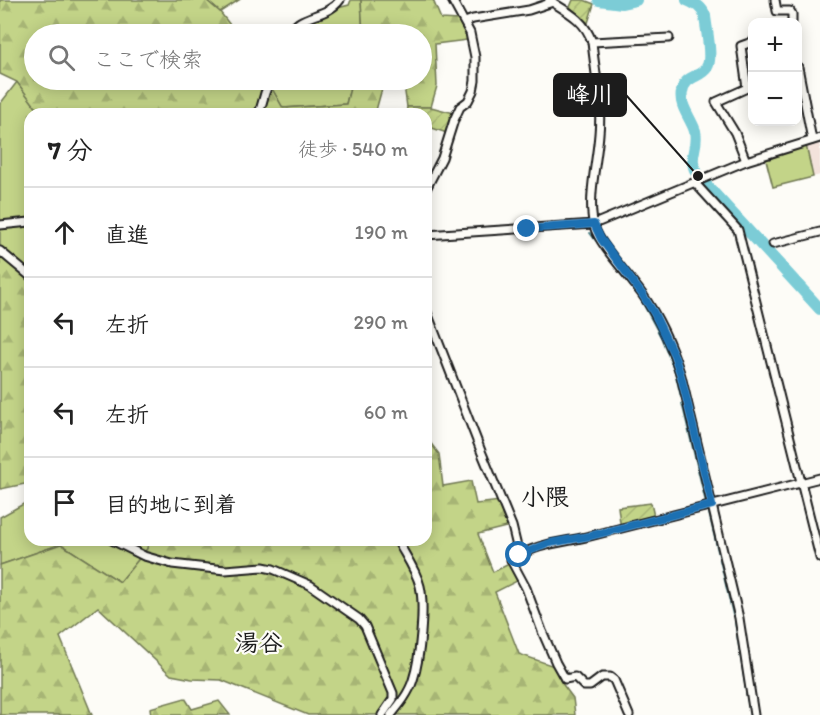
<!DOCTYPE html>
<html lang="ja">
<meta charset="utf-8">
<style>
:root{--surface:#fff;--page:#f6f6f6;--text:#222;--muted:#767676;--line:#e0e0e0}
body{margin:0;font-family:Itim,"Klee One",sans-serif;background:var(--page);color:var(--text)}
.controls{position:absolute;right:18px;top:18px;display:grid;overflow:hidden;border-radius:12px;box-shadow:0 3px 15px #0003}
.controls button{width:54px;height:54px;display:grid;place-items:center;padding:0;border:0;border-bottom:2px solid var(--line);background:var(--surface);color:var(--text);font:30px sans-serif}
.stop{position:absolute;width:18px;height:18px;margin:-14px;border:4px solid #1f6fb2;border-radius:50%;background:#fff}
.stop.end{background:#1f6fb2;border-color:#fff;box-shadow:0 2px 6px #0008}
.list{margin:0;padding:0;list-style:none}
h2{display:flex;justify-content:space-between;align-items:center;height:78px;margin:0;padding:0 24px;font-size:26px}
h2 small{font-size:20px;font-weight:400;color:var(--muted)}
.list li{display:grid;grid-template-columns:39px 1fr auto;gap:18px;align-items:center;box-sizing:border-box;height:90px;padding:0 24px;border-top:2px solid var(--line)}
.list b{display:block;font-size:22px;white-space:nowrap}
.list em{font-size:20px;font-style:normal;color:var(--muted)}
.icon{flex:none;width:33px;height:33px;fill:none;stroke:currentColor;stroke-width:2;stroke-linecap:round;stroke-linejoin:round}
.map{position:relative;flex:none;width:820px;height:715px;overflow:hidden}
.search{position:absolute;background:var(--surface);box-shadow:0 3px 15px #0003;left:24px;top:24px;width:408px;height:66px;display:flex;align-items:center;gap:15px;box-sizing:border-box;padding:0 21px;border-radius:33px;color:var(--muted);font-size:22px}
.panel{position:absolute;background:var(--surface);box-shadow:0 3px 15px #0003;left:24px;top:108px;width:408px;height:438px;border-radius:18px}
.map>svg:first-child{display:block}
</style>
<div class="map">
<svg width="820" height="715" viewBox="0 0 820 715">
<defs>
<pattern id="forest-firs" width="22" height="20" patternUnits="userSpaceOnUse" patternTransform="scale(1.5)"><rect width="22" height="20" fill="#c3d488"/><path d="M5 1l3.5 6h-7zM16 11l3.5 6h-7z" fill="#a7b575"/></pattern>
<pattern id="garden-furrows" width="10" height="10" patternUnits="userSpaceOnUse" patternTransform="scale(1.5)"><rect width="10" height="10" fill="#c3d488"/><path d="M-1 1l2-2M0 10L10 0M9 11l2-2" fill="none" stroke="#a7b575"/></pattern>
</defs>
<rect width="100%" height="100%" fill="#fdfcf7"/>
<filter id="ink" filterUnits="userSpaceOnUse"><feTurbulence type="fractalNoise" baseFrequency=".0167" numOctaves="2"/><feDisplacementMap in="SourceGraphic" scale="12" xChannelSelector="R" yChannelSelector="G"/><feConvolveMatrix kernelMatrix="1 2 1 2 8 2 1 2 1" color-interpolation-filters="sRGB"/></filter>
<g filter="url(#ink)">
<!-- built -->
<polygon fill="#f3e2db" points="820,142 820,175 813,177 806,145"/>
<!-- green -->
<g fill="#c3d488" stroke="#707852" stroke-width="1.5">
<polygon points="206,0 239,0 220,12"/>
<polygon points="351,0 361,0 363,34 280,34 296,19 349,5"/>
<polygon points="267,80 352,80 346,104 283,108"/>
<polygon points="17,82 41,114 30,114 30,271 27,271 0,252 0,104"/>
<polygon points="806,145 813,177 773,187 766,160"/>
<polygon points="27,502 30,502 30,540 149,540 147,549 120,582 61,544 0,565 0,517"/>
</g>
<!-- forest -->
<g fill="url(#forest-firs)" stroke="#707852" stroke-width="1.5">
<polygon points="0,0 206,0 220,12 237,34 34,34 34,80 267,80 283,108 346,104 352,80 422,80 422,34 363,34 361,0 433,0 441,19 459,20 468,40 435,44 437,86 431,107 407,107 404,85 383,85 375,114 41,114 17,82 0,74"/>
<polygon points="0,252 30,271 30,483 0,489"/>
<polygon points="426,437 439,454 443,486 471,481 476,504 500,501 510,526 478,534 493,572 509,564 519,580 495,592 519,654 554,666 561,682 573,698 575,715 308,715 221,680 192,679 171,675 98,607 60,637 92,715 0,715 0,565 61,544 120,582 147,549 149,540 426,540"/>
<polygon points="185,698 192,709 219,701 230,715 151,715 150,708"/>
</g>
<!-- garden -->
<g fill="url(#garden-furrows)" stroke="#707852" stroke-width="1.5">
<polygon points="573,0 584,0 594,4 588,23 570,7"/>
<polygon points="407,107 431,107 454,113 447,133 426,126 426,114 406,114"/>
<polygon points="651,503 655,521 621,530 618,507"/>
</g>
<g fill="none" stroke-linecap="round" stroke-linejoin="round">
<!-- stream -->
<g stroke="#55868c" stroke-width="2">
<polyline points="590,233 635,292"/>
<polyline points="640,298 661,337 675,372 681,397"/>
<polyline points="682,403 706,503"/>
<polyline points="708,509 733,615"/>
<polyline points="735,622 750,715"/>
</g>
<!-- river -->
<g stroke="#7bccd6" stroke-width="12">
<polyline points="599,0 622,3 636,0"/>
<path d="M687 0C696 4 702 7 705 16 706 28 713 58 707 67 701 78 684 75 682 92 679 106 691 118 695 131 699 150 686 155 698 176L820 309"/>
</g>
<!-- street casing -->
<g stroke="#1c1c1c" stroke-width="11">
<g id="street">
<path d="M549 0C568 12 585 20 592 42 595 72 602 104 599 134 597 162 587 199 594 226 600 246 629 275 642 294 660 319 672 347 681 376L739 618 754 715"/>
<polyline points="775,0 777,11 790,11 792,14 792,22"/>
<polyline points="465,22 473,19 529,10 553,2"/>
<path d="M290 34C298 13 326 19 340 0"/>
<polyline points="592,42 669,38"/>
<polyline points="798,67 812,140"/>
<polyline points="259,114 265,93 270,80"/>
<polyline points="746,161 735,133 716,102 747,88 741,46 752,42"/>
<polyline points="695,183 738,230 820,558"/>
<polyline points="426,189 442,158 454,120 460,107 468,101 473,91 475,81 475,57 470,33 452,0"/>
<polyline points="0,225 30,222"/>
<polyline points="426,235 594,224 746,161 820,138"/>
<polyline points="773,244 820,232"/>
<polyline points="0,251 30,276"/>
<polyline points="426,310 481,451 512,526 519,555"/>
<polyline points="112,540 144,556 172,564 225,570 263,567 273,569 310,585 359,619 365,626 393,693 393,699 382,715"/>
<path d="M391 715C400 704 409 693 413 680 420 659 425 607 420 586 416 570 405 555 397 540"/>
<path d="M629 715 614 680 610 677H602L590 686H584L575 677 565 679 556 663 542 631 526 588 511 560C540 541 567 543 598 534 672 515 746 496 820 478"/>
</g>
</g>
<!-- street -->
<use href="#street" stroke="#fdfcf7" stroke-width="7"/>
</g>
</g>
<g fill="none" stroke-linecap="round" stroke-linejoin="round" filter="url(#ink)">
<!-- route -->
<polyline stroke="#1f6fb2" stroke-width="8" points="519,555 550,543 590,536 712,505 681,376 674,355 654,313 642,294 601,239 594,224 527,229"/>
</g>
<g text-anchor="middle" stroke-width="4.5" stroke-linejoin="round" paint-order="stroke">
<!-- neighbourhood labels -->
<g font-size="24" font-weight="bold" fill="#1c1c1c" stroke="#fdfcf7">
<text x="545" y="505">小隈</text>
<text x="259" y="651">湯谷</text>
</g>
</g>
<!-- callouts -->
<path fill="none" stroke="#1c1c1c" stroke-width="2" d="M698 176L626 95"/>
<circle fill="#1c1c1c" stroke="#fdfcf7" stroke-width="2" cx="698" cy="176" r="6"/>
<rect fill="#1c1c1c" stroke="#1c1c1c" stroke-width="2" x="554" y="74" width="72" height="42" rx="6"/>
<g font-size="24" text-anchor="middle" font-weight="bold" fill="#fff">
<text x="590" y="103">峰川</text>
</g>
</svg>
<div class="controls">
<button>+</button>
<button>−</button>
</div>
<div class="stop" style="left:519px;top:555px"></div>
<div class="stop end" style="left:527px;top:229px"></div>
<div class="search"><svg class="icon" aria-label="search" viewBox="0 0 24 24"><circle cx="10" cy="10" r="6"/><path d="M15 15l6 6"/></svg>ここで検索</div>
<section class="panel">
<h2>7 分<small>徒歩 · 540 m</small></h2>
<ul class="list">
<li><svg class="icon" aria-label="ahead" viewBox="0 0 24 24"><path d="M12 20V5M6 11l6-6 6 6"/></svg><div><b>直進</b></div><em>190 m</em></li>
<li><svg class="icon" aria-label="left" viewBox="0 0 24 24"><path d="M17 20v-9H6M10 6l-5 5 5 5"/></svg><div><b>左折</b></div><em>290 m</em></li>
<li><svg class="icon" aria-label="left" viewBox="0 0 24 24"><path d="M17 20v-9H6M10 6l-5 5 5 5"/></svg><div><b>左折</b></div><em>60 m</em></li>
<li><svg class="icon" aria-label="arrive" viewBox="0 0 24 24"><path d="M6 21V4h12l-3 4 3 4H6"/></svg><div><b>目的地に到着</b></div></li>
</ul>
</section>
</div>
